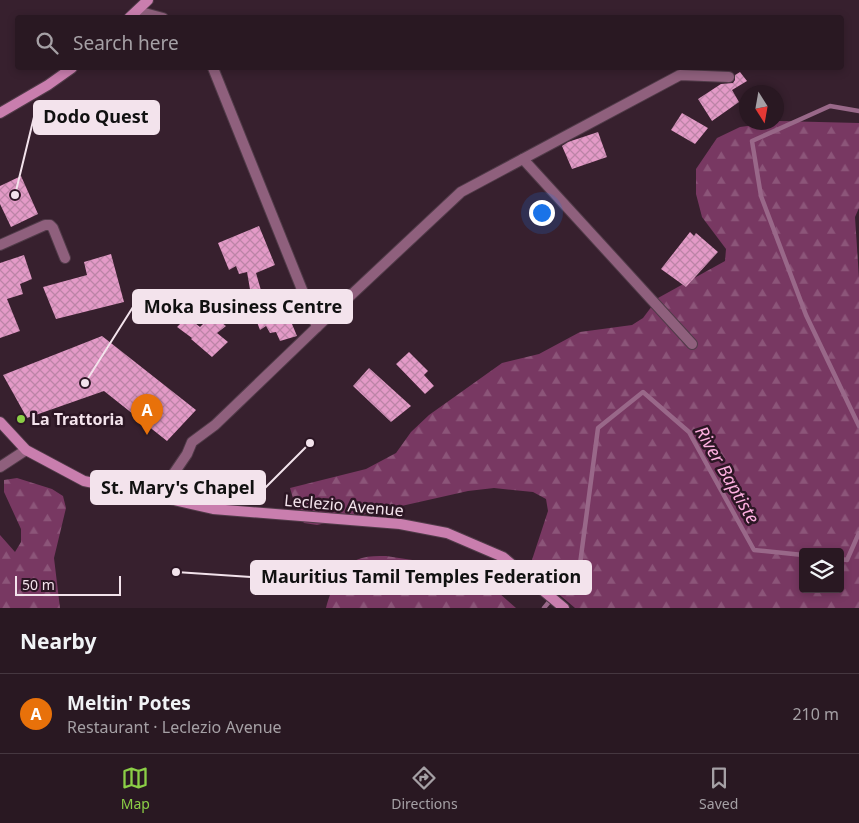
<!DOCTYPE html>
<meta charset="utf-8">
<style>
:root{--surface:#291822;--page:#31212a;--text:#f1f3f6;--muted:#a5a0a5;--line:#453740;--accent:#8bce46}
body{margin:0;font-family:"Noto Sans",sans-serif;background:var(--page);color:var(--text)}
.controls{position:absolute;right:15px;bottom:15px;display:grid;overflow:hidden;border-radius:5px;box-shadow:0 2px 8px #0003}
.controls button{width:45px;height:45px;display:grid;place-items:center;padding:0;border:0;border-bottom:1px solid var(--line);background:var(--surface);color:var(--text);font:25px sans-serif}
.compass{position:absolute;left:739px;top:85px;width:45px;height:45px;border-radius:50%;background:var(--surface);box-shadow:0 2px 8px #0003;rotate:169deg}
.scale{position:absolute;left:15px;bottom:12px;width:106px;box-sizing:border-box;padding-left:5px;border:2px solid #f3e3ec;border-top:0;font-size:14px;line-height:18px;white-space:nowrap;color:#f3e3ec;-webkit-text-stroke:4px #2c1624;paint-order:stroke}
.you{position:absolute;left:541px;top:212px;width:18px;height:18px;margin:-12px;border:4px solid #fff;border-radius:50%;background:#1a73e8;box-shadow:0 0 0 8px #1a73e833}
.badge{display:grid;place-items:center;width:32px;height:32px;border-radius:50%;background:var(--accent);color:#fff;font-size:16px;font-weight:700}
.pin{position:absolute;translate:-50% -41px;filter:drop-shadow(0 1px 2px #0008)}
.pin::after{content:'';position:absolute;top:26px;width:18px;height:15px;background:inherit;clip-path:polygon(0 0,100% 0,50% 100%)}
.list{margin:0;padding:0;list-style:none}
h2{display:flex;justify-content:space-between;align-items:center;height:65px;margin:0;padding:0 20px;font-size:21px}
h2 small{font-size:16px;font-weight:400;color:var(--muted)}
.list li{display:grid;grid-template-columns:32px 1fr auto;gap:15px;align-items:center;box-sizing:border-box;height:80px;padding:0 20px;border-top:1px solid var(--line)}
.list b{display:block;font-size:19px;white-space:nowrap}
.list p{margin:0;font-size:16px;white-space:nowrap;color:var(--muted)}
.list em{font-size:16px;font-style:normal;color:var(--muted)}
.icon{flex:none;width:28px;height:28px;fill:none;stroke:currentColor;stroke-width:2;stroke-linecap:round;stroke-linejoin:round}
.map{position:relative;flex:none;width:859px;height:608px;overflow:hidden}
.search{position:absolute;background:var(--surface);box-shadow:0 2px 8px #0003;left:15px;right:15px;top:15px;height:55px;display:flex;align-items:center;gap:12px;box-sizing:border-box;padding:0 18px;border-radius:5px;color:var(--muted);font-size:19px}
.sheet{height:145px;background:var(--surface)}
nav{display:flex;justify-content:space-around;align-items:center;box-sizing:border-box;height:70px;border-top:1px solid var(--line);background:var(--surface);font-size:14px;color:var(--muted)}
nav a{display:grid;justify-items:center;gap:2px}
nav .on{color:var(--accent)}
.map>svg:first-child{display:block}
</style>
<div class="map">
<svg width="859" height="608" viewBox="0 0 859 608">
<defs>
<pattern id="forest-firs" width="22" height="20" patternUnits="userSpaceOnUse" patternTransform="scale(1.25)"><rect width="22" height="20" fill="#783862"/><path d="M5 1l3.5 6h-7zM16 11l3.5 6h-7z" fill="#8c5579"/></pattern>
<pattern id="building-cross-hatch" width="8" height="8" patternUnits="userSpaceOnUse" patternTransform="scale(1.25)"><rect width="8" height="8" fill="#e39ac7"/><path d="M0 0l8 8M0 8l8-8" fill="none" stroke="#bc84a7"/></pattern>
</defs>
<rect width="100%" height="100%" fill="#37202e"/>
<!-- forest -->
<g fill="url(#forest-firs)" fill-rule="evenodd">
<path d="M779 121 859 123V208L855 217 859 278V608H575L529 569 548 511 546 499 533 492 494 488 468 491 317 525 304 523 297 512 290 488 366 469 396 453 411 432 429 415 502 363 539 354 580 332 632 325 643 318 658 298 725 261 726 249 702 217 696 194V169L717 138 740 127 776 122ZM803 552H840V589H803Z"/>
<polygon points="17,478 52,489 63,496 66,508 54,558 60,608 0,608 0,535 15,552 21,542 21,529 4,492 4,480"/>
<path d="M386 556 432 563 490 585 516 608H326C331 589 341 563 362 558 369 556 378 556 386 556Z"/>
</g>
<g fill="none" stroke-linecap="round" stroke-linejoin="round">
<!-- stream -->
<g stroke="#996889" stroke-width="4.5">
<polyline points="859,111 830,106 752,141 761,196 806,315 859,426"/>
<polyline points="840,559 847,560 859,533"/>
<polyline points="544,608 580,564 598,428 643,392 689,432 754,550 803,555"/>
</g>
</g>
<!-- building -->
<g fill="url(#building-cross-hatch)">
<polygon points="740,72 747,81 732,90 739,102 712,121 698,99 721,84 733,83 735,80 735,75"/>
<polygon points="682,113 708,128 695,144 671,130"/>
<polygon points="598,132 607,157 572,169 562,146 568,142"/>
<polygon points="21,176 38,214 11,227 0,204 0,186"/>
<polygon points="259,226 275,265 256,273 264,301 292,290 304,322 292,324 297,336 280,341 276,332 270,333 266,326 260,330 247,296 251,295 247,272 239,274 236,266 229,270 218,243"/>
<polygon points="690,232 694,236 696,233 718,252 686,287 661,269"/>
<polygon points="111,254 124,302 56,319 43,287 87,275 84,262"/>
<polygon points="24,255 32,279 20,284 23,294 7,299 20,331 0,338 0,263"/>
<polygon points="212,315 226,326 217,333 228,342 212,357 191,339 192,338 177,327 187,317 200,327"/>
<polygon points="102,336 196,410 167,441 104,391 27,418 3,375"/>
<polygon points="409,352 428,371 424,375 434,386 425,394 396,364"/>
<polygon points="369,368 411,406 391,422 353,386"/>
</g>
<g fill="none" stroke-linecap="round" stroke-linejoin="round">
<!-- minor casing -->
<g stroke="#513b49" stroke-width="12">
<g id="minor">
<polyline points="137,11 163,18"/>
<polyline points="213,68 317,327"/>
<polyline points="523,159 692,344"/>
<polyline points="0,245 45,225 50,225 53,228 65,258"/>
<polyline points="0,467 26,450"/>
<polyline points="152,495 172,476 187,454 192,442 215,425 317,327 461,192 680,75 729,77"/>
</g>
</g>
<!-- secondary casing -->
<g stroke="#513b49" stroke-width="12">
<g id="secondary">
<polyline points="129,18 148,0"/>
<polyline points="0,113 48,85 72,68"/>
<polyline points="0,422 26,450 84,481 152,495 213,509 400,524 447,533 503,557 564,608"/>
</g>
</g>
<!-- minor -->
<use href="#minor" stroke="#8f607d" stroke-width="10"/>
<!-- secondary -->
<use href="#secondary" stroke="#c97eae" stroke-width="10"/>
</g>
<!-- markers -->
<circle fill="#8bce46" stroke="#2c1624" stroke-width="2" cx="21" cy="419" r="5"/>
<g text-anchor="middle" stroke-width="5" stroke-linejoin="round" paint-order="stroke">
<!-- poi labels -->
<g font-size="16" font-weight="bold" fill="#f3e3ec" stroke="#2c1624" text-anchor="start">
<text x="31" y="425">La Trattoria</text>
</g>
<!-- street labels -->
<g font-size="16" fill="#f3e3ec" stroke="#2c1624">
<text transform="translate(344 505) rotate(5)" y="6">Leclezio Avenue</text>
</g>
<!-- water labels -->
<g font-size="18" font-style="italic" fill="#fdb0e0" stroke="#2c1624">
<text transform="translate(727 475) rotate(60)" y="6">River Baptiste</text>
</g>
</g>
<!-- callouts -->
<path fill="none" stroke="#f3e3ec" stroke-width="2" d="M15 195L34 117M85 383L133 307M310 443L265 488M176 572L251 577"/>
<g fill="#f3e3ec" stroke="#2c1624" stroke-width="2">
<circle cx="15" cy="195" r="5"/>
<circle cx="85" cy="383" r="5"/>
<circle cx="310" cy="443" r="5"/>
<circle cx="176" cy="572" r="5"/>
</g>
<g fill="#f3e3ec" stroke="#f3e3ec" stroke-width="2">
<rect x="34" y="101" width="125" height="33" rx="5"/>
<rect x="133" y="290" width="219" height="33" rx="5"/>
<rect x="91" y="471" width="174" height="33" rx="5"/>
<rect x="251" y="561" width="340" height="33" rx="5"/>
</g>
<g font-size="18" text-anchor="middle" font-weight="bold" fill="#111">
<text x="96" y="123">Dodo Quest</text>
<text x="243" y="313">Moka Business Centre</text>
<text x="178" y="494">St. Mary's Chapel</text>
<text x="421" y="583">Mauritius Tamil Temples Federation</text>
</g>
</svg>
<div class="controls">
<button><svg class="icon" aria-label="layers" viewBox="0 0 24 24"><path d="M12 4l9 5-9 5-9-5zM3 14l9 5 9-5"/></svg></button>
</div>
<svg class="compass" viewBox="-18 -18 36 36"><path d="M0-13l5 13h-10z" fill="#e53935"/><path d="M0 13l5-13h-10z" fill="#a5a0a5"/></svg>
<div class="scale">50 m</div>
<div class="you"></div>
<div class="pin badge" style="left:147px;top:435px;background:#e8710a">A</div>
<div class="search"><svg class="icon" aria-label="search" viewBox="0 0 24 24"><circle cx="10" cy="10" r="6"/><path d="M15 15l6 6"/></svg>Search here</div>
</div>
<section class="sheet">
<h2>Nearby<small></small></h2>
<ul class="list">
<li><span class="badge" style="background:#e8710a">A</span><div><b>Meltin' Potes</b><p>Restaurant · Leclezio Avenue</p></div><em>210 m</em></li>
</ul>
</section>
<nav>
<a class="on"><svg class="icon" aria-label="map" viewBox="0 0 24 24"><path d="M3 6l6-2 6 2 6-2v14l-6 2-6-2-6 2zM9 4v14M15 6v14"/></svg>Map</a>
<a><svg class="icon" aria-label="directions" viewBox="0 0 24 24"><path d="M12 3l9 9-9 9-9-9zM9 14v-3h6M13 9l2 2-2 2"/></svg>Directions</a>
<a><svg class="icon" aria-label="saved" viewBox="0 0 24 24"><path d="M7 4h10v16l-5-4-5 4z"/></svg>Saved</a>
</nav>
